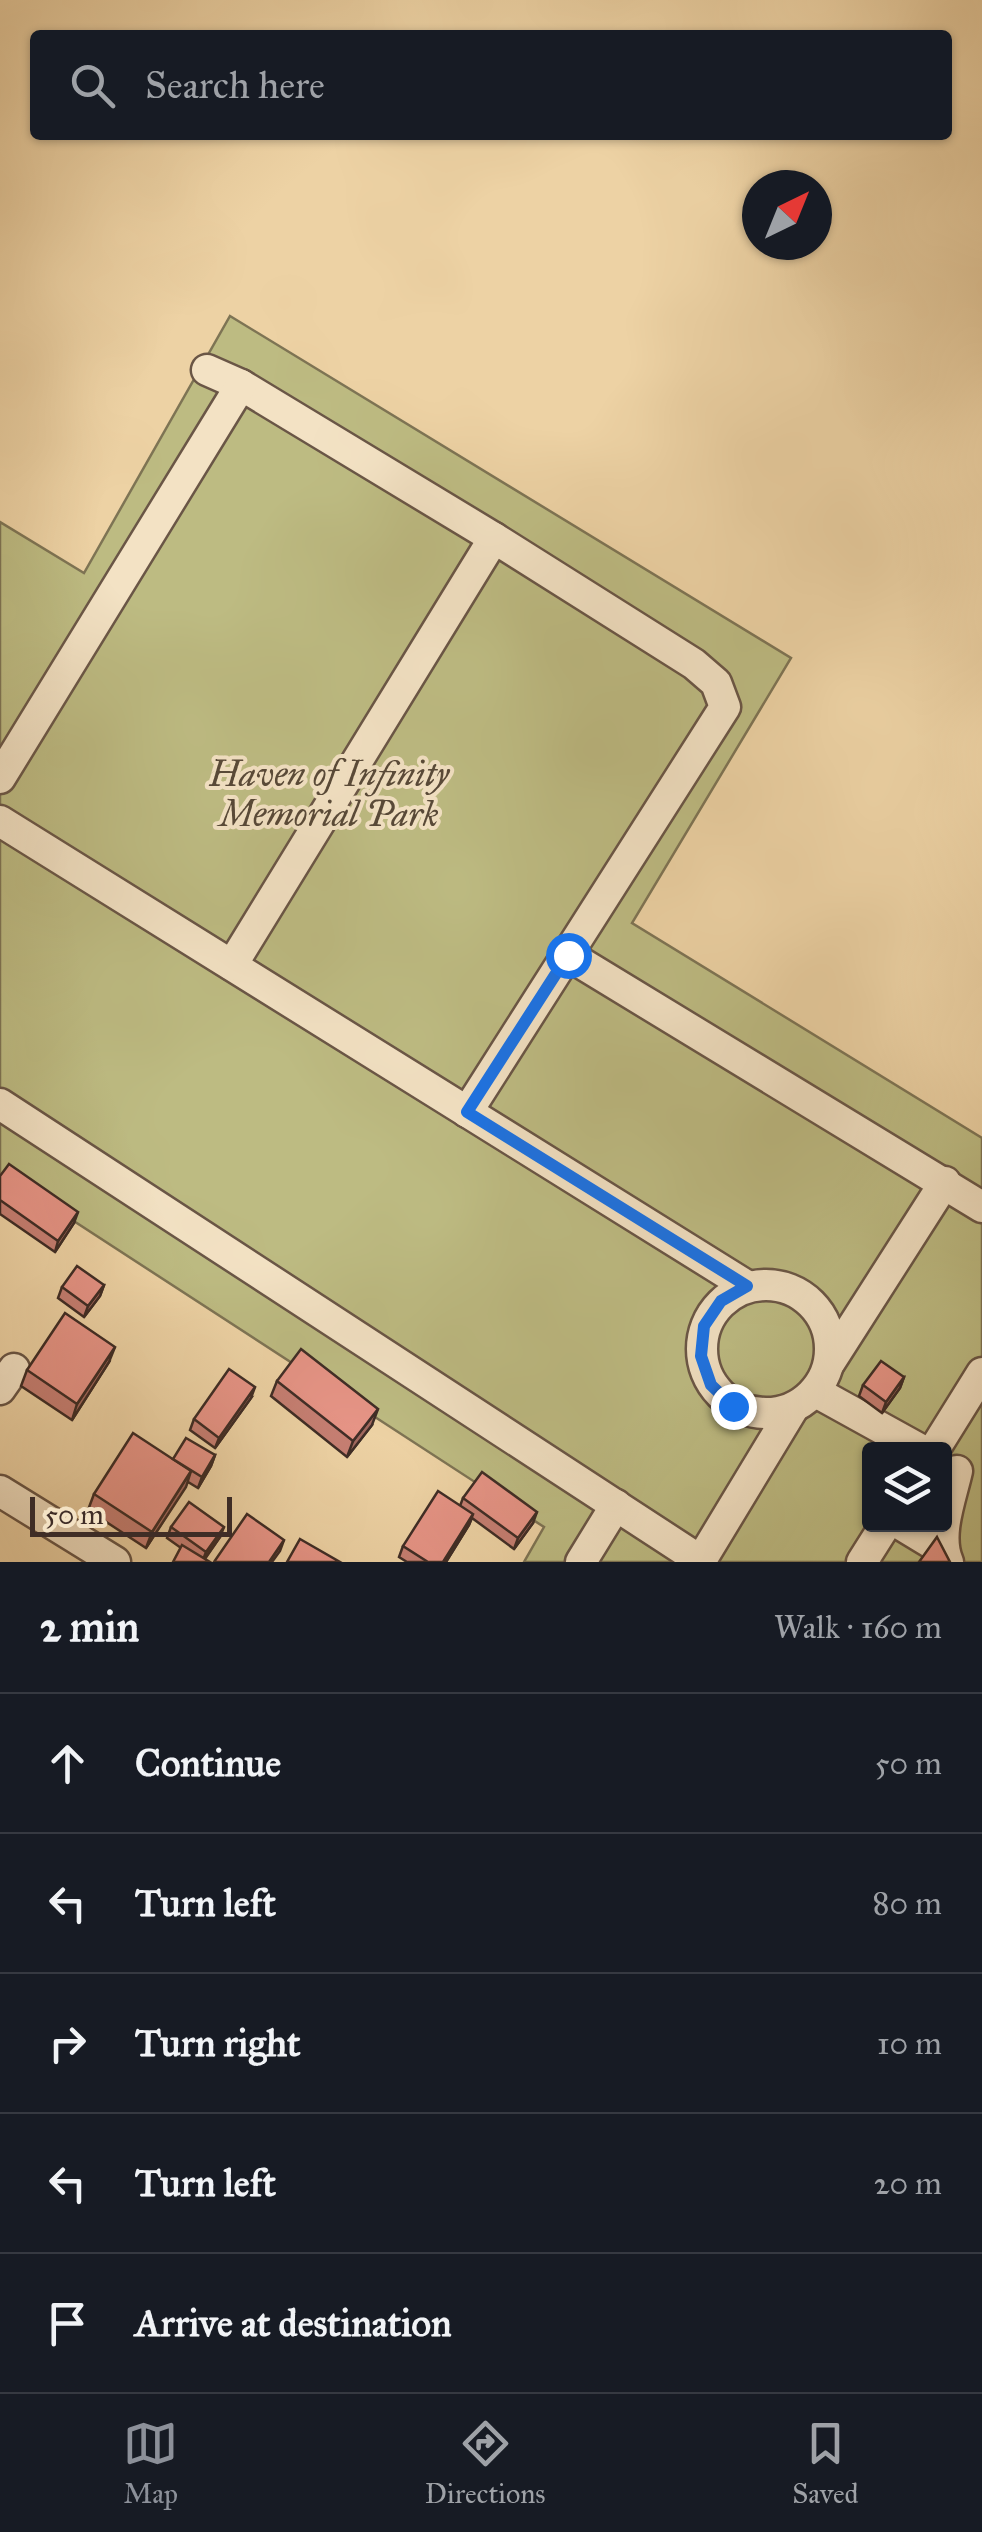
<!DOCTYPE html>
<meta charset="utf-8">
<style>
:root{--surface:#171b24;--page:#242831;--text:#f1f3f6;--muted:#9ea1a6;--line:#363941;--accent:#8c9099}
body{margin:0;font-family:"IM FELL Great Primer",serif;background:var(--page);color:var(--text)}
.controls{position:absolute;right:30px;bottom:30px;display:grid;overflow:hidden;border-radius:10px;box-shadow:0 2px 8px #0004}
.controls button{width:90px;height:90px;display:grid;place-items:center;padding:0;border:0;border-bottom:2px solid var(--line);background:var(--surface);color:var(--text);font:50px sans-serif}
.compass{position:absolute;left:742px;top:170px;width:90px;height:90px;border-radius:50%;background:var(--surface);box-shadow:0 2px 8px #0004;rotate:43deg}
.scale{position:absolute;left:30px;bottom:25px;width:202px;box-sizing:border-box;padding-left:10px;border:5px solid #3f2d26;border-top:0;font-size:28px;line-height:35px;white-space:nowrap;color:#3f2d26;-webkit-text-stroke:8px #f3e2c4;paint-order:stroke}
.stop{position:absolute;width:30px;height:30px;margin:-22px;border:8px solid #1a73e8;border-radius:50%;background:#fff}
.stop.end{background:#1a73e8;border-color:#fff;box-shadow:0 2px 10px #0008}
.list{margin:0;padding:0;list-style:none}
h2{display:flex;justify-content:space-between;align-items:center;height:130px;margin:0;padding:0 40px;font-size:42px}
h2 small{font-size:32px;font-weight:400;color:var(--muted)}
.list li{display:grid;grid-template-columns:65px 1fr auto;gap:30px;align-items:center;box-sizing:border-box;height:140px;padding:0 40px;border-top:2px solid var(--line)}
.list b{display:block;font-size:38px;white-space:nowrap}
.list em{font-size:32px;font-style:normal;color:var(--muted)}
.icon{flex:none;width:55px;height:55px;fill:none;stroke:currentColor;stroke-width:2;stroke-linecap:round;stroke-linejoin:round}
.map{position:relative;flex:none;width:982px;height:1562px;overflow:hidden}
.search{position:absolute;background:var(--surface);box-shadow:0 2px 8px #0004;left:30px;right:30px;top:30px;height:110px;display:flex;align-items:center;gap:25px;box-sizing:border-box;padding:0 35px;border-radius:10px;color:var(--muted);font-size:38px}
.sheet{height:830px;background:var(--surface)}
nav{display:flex;justify-content:space-around;align-items:center;box-sizing:border-box;height:140px;border-top:2px solid var(--line);background:var(--surface);font-size:28px;color:var(--muted)}
nav a{display:grid;justify-items:center;gap:5px}
nav .on{color:var(--accent)}
.map>svg:first-child{display:block}
</style>
<div class="map">
<svg width="982" height="1562" viewBox="0 0 982 1562">
<rect width="100%" height="100%" fill="#edd2a4"/>
<filter id="stains"><feTurbulence type="fractalNoise" baseFrequency=".002" numOctaves="4"/><feColorMatrix values="0 0 0 0 .2 0 0 0 0 .09 0 0 0 0 .02 0 0 0 .5 -.17"/></filter>
<radialGradient id="worn" r=".72"><stop offset=".6" stop-color="#630" stop-opacity="0"/><stop offset="1" stop-color="#630" stop-opacity=".3"/></radialGradient>
<!-- green -->
<path fill="#bdbb82" stroke="#7e7454" stroke-width="2.5" fill-rule="evenodd" d="M230 316 791 658 632 923 982 1138V1562H524L544 1527 0 1173V522L84 573ZM870 1450H944V1524H870Z"/>
<g fill="none" stroke-linecap="round" stroke-linejoin="round">
<!-- minor casing -->
<g stroke="#6a5646" stroke-width="35">
<g id="minor">
<polyline points="207,370 241,385 494,538 694,664 716,683 725,707 467,1112"/>
<polyline points="0,778 241,385"/>
<polyline points="0,821 747,1286"/>
<polyline points="568,955 982,1207"/>
<polyline points="232,965 494,538"/>
<polyline points="0,1104 701,1561"/>
<circle cx="766" cy="1349" r="64"/>
<polyline points="830,1362 945,1182"/>
<polyline points="0,1389 14,1369"/>
<polyline points="816,1392 921,1450"/>
<polyline points="934,1450 982,1373"/>
<polyline points="0,1491 115,1562"/>
<polyline points="900,1524 943,1550"/>
<polyline points="581,1562 616,1505"/>
<polyline points="700,1562 792,1410"/>
<polyline points="862,1562 886,1524"/>
<path d="M948 1562C936 1535 951 1498 957 1471"/>
</g>
</g>
<!-- minor -->
<use href="#minor" stroke="#f3e2c4" stroke-width="30"/>
</g>
<!-- wall -->
<g fill="#c67f73" stroke="#3f2d26" stroke-width="2.5">
<polygon points="0,1176 74,1223 55,1252 0,1214"/>
<polygon points="104,1285 100,1296 84,1317 58,1298 62,1287"/>
<polygon points="109,1362 72,1420 21,1386 27,1370"/>
<polygon points="904,1377 900,1388 882,1413 859,1396 863,1385"/>
<polygon points="277,1381 372,1425 347,1457 271,1396"/>
<polygon points="251,1398 215,1448 190,1430 194,1419"/>
<polygon points="215,1455 211,1466 198,1488 188,1482 146,1548 88,1510 94,1494 173,1459"/>
<polygon points="463,1498 533,1523 514,1549 472,1518 469,1525 446,1562 407,1562 399,1557 403,1546 460,1506"/>
<polygon points="171,1527 220,1537 205,1559 181,1548 167,1538"/>
</g>
<!-- shaded-wall -->
<g fill="#a1685e" stroke="#3f2d26" stroke-width="2.5">
<polygon points="78,1212 74,1223 55,1252 58,1241"/>
<polygon points="104,1285 100,1296 84,1317 88,1306"/>
<polygon points="115,1347 109,1362 72,1420 77,1404"/>
<polygon points="904,1377 900,1388 882,1413 886,1402"/>
<polygon points="255,1387 251,1398 215,1448 219,1438"/>
<polygon points="378,1409 372,1425 347,1457 353,1441"/>
<polygon points="215,1455 211,1466 198,1488 202,1477"/>
<polygon points="191,1471 186,1487 146,1548 152,1532"/>
<polygon points="537,1512 533,1523 514,1549 518,1538"/>
<polygon points="473,1514 469,1525 446,1562 443,1562"/>
<polygon points="224,1527 220,1537 202,1562 206,1552"/>
<polygon points="284,1540 280,1551 272,1562 269,1562"/>
</g>
<!-- building -->
<g fill="#e69486" stroke="#3f2d26" stroke-width="2.5">
<polygon points="9,1164 78,1212 58,1241 0,1200 0,1176"/>
<polygon points="77,1266 104,1285 88,1306 62,1287"/>
<polygon points="65,1313 115,1347 77,1404 27,1370"/>
<polygon points="301,1349 378,1409 353,1441 277,1381"/>
<polygon points="881,1361 904,1377 886,1402 863,1385"/>
<polygon points="229,1369 255,1387 219,1438 194,1419"/>
<polygon points="133,1433 191,1471 152,1532 94,1494"/>
<polygon points="186,1438 215,1455 202,1477 173,1459"/>
<polygon points="482,1472 537,1512 518,1538 463,1498"/>
<polygon points="438,1491 473,1514 443,1562 428,1562 403,1546"/>
<polygon points="189,1502 224,1527 206,1552 171,1527"/>
<polygon points="247,1514 284,1540 269,1562 214,1562"/>
<polygon points="937,1537 950,1562 919,1562"/>
<polygon points="300,1539 340,1562 287,1562"/>
<polygon points="182,1545 210,1562 173,1562"/>
</g>
<g fill="none" stroke-linecap="round" stroke-linejoin="round">
<!-- route -->
<polyline stroke="#1a73e8" stroke-width="12" points="568,955 467,1112 747,1286 721,1301 704,1326 701,1356 711,1385 733,1406"/>
</g>
<g text-anchor="middle" stroke-width="8" stroke-linejoin="round" paint-order="stroke">
<!-- park labels -->
<g font-size="35" font-style="italic" fill="#584938" stroke="#f3e2c4">
<text x="329" y="786">Haven of Infinity<tspan x="329" dy="40">Memorial Park</tspan></text>
</g>
</g>
<rect width="100%" height="100%" filter="url(#stains)"/>
<rect width="100%" height="100%" fill="url(#worn)"/>
</svg>
<div class="controls">
<button><svg class="icon" aria-label="layers" viewBox="0 0 24 24"><path d="M12 4l9 5-9 5-9-5zM3 14l9 5 9-5"/></svg></button>
</div>
<svg class="compass" viewBox="-18 -18 36 36"><path d="M0-13l5 13h-10z" fill="#e53935"/><path d="M0 13l5-13h-10z" fill="#9ea1a6"/></svg>
<div class="scale">50 m</div>
<div class="stop" style="left:568px;top:955px"></div>
<div class="stop end" style="left:733px;top:1406px"></div>
<div class="search"><svg class="icon" aria-label="search" viewBox="0 0 24 24"><circle cx="10" cy="10" r="6"/><path d="M15 15l6 6"/></svg>Search here</div>
</div>
<section class="sheet">
<h2>2 min<small>Walk · 160 m</small></h2>
<ul class="list">
<li><svg class="icon" aria-label="ahead" viewBox="0 0 24 24"><path d="M12 20V5M6 11l6-6 6 6"/></svg><div><b>Continue</b></div><em>50 m</em></li>
<li><svg class="icon" aria-label="left" viewBox="0 0 24 24"><path d="M17 20v-9H6M10 6l-5 5 5 5"/></svg><div><b>Turn left</b></div><em>80 m</em></li>
<li><svg class="icon" aria-label="right" viewBox="0 0 24 24"><path d="M7 20v-9h11M14 6l5 5-5 5"/></svg><div><b>Turn right</b></div><em>10 m</em></li>
<li><svg class="icon" aria-label="left" viewBox="0 0 24 24"><path d="M17 20v-9H6M10 6l-5 5 5 5"/></svg><div><b>Turn left</b></div><em>20 m</em></li>
<li><svg class="icon" aria-label="arrive" viewBox="0 0 24 24"><path d="M6 21V4h12l-3 4 3 4H6"/></svg><div><b>Arrive at destination</b></div></li>
</ul>
</section>
<nav>
<a class="on"><svg class="icon" aria-label="map" viewBox="0 0 24 24"><path d="M3 6l6-2 6 2 6-2v14l-6 2-6-2-6 2zM9 4v14M15 6v14"/></svg>Map</a>
<a><svg class="icon" aria-label="directions" viewBox="0 0 24 24"><path d="M12 3l9 9-9 9-9-9zM9 14v-3h6M13 9l2 2-2 2"/></svg>Directions</a>
<a><svg class="icon" aria-label="saved" viewBox="0 0 24 24"><path d="M7 4h10v16l-5-4-5 4z"/></svg>Saved</a>
</nav>
